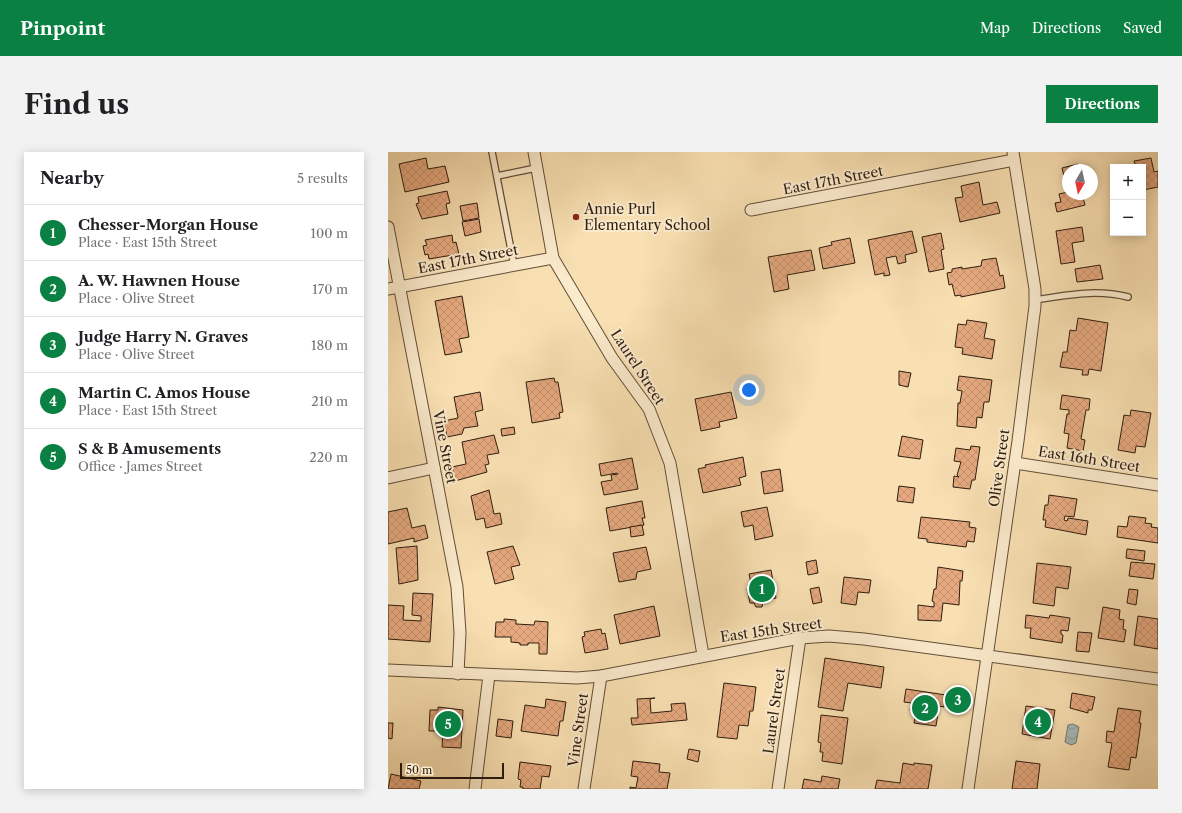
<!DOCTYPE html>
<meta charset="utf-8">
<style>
:root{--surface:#fff;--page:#f2f2f2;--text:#202124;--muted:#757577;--line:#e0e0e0;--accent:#0b8043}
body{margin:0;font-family:"Libre Caslon Text",serif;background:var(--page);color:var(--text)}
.controls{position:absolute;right:12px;top:12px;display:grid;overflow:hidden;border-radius:0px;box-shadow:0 2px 10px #0003}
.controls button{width:36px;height:36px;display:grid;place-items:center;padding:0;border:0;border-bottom:1px solid var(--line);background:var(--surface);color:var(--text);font:20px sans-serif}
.compass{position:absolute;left:674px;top:12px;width:36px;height:36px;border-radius:50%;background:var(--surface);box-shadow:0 2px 10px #0003;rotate:189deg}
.scale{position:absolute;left:12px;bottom:10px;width:104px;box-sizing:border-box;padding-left:4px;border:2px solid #2e1d0f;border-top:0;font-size:11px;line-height:14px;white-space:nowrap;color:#2e1d0f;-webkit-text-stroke:3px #fbebcd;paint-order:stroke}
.you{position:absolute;left:361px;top:238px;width:14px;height:14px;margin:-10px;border:3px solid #fff;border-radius:50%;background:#1a73e8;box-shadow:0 0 0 6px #1a73e833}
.badge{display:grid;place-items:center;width:26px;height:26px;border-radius:50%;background:var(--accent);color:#fff;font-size:13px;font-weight:700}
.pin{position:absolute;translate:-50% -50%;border:2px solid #fff;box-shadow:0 1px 4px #0006}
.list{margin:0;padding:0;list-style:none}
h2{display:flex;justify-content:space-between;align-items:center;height:52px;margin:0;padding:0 16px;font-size:17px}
h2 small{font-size:13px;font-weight:400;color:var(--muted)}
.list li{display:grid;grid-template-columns:26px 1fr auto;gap:12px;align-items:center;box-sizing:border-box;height:56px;padding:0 16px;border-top:1px solid var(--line)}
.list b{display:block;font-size:15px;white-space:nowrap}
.list p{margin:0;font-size:13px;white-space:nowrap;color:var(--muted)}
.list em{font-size:13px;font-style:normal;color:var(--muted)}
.map{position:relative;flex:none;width:770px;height:637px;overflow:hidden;border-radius:0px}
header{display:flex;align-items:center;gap:24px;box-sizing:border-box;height:56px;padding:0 20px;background:var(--accent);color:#fff}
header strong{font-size:19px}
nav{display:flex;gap:22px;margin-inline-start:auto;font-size:14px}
.intro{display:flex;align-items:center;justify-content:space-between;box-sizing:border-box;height:96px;padding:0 24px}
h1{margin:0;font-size:28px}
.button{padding:10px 18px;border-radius:0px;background:var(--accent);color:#fff;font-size:14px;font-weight:700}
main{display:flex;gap:24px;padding:0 24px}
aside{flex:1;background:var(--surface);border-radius:0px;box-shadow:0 2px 10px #0003}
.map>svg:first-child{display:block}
</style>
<header>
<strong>Pinpoint</strong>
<nav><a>Map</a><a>Directions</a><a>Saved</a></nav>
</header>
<div class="intro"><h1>Find us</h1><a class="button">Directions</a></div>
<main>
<aside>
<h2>Nearby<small>5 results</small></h2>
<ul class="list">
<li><span class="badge">1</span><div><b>Chesser-Morgan House</b><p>Place · East 15th Street</p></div><em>100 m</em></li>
<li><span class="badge">2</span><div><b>A. W. Hawnen House</b><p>Place · Olive Street</p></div><em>170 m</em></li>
<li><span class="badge">3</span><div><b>Judge Harry N. Graves</b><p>Place · Olive Street</p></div><em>180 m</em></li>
<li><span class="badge">4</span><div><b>Martin C. Amos House</b><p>Place · East 15th Street</p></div><em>210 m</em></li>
<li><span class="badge">5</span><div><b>S &amp; B Amusements</b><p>Office · James Street</p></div><em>220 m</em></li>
</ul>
</aside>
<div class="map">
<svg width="770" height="637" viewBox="0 0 770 637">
<defs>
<pattern id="water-waves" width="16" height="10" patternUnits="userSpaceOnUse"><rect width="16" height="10" fill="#a5bab9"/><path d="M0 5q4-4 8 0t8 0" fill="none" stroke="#8e9f9e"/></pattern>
<pattern id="building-cross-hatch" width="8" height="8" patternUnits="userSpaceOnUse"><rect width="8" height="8" fill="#e7aa80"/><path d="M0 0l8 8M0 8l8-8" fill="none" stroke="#c6926d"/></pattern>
</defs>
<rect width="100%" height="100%" fill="#f9e0b2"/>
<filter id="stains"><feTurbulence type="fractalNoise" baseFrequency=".005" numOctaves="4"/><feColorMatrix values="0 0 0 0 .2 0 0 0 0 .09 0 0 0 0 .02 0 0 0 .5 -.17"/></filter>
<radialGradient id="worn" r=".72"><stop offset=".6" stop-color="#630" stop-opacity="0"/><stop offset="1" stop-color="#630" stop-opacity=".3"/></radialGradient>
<!-- water -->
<polygon fill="url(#water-waves)" stroke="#757b75" points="685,572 691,575 688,591 683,593 677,590 680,573"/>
<!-- building -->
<g fill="url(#building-cross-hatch)" stroke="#2e1d0f">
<polygon points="38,6 40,17 57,14 61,30 17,40 11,12"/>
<polygon points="763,6 766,20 770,19 770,35 755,38 755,15 748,15 746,9"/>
<polygon points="690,12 691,18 680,18 680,42 694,42 697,53 669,60 667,51 673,50 671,42 680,40 674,16"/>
<polygon points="591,30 595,53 609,50 612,61 572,70 567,46 575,45 573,34"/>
<polygon points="59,39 62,51 58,52 60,62 34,67 28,52 31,51 30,45"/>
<polygon points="89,51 91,66 75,69 72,54"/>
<polygon points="91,67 93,80 77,84 74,70"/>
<polygon points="694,75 696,89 684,91 687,110 673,112 668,79"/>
<polygon points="524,79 529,100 517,103 518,110 510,112 508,104 498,106 502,123 496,124 496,121 487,123 480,88"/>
<polygon points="553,81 556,97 553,98 556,117 541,120 534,85"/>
<polygon points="64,83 65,91 68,90 71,102 41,107 40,102 37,103 35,94 39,93 37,88"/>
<polygon points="462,86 467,111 435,117 431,96 444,93 443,90"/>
<polygon points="423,98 427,118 399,123 401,137 386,140 380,105"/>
<polygon points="608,106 612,124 615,123 617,136 573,145 573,143 567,144 564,132 561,133 559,121 564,120 564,117 574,115 574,117 593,114 594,108"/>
<polygon points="712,113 715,127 689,130 687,117"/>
<polygon points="74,144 81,185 71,187 74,200 57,203 47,149"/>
<polygon points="690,166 720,171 713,219 701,217 700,223 694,223 695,218 672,215 675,200 679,200 682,178 688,179"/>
<polygon points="579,168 599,171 596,186 607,188 604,207 574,202 575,196 567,195 570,172 578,173"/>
<polygon points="511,219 523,221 520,235 511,233"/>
<polygon points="571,224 604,228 601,250 596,250 594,266 589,265 588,276 569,274 570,251 572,251 574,239 569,238"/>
<polygon points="166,226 167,230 170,230 175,260 171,261 172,266 144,271 138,230"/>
<polygon points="92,240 95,258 87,260 90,274 76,276 74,282 59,285 56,269 70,266 66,245"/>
<polygon points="343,240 349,266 331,270 332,275 313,279 307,247"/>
<polygon points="674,243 702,247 701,258 698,258 693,287 697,288 695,299 679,296 681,282 676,281 679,262 681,262 681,258 672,257"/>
<polygon points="743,258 763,261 757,295 748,294 747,301 730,298 736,263 742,264"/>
<polygon points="126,275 127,282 114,284 113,277"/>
<polygon points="106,283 111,301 99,303 101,312 97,313 99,320 67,329 64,315 78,312 74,290"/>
<polygon points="514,284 535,288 532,307 510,304"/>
<polygon points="583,294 592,295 587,328 584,328 582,337 565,335 566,324 571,325 569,323 573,310 566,309 568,296 582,298"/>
<polygon points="355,305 358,324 351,326 353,333 315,341 310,317 318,315 317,313"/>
<polygon points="244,306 250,337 216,343 213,330 224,328 223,323 230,322 229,321 213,324 211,312"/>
<polygon points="392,317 395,339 376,342 373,320"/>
<polygon points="511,334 527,336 525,351 509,349"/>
<polygon points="101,338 106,362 112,361 114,372 98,376 96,366 88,368 83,344"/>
<polygon points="661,343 689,347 686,365 677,364 676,368 679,369 680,366 700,369 698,383 657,375 658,368 655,368 657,353 660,353"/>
<polygon points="254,349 257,366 254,366 256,373 222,379 218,356"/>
<polygon points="379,355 385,384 367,388 365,373 356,375 353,360"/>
<polygon points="19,356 24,376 37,373 40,386 26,390 26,386 0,392 0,360"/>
<polygon points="741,364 758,366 757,371 764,372 763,375 770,376 770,391 729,385 730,374 739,375"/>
<polygon points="533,365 582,370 581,375 588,376 586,390 579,389 578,395 539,390 539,387 530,386"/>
<polygon points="254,373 256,383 243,385 242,375"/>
<polygon points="29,394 30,428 11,432 8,396"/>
<polygon points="125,394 132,413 123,415 126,427 107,432 99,400"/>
<polygon points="258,395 263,417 249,420 248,427 231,430 225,401"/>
<polygon points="739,397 757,399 756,409 738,406"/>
<polygon points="428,408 430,421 420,423 418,410"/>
<polygon points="743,410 767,412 765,427 741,424"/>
<polygon points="649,411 683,415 680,437 668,435 666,454 645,451"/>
<polygon points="550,415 575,419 574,429 572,429 571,453 555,451 553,469 530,468 530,453 546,455 546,450 544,449 546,437 548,437"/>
<polygon points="383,418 388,446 375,449 374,455 368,455 366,451 362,451 359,437 364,436 361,422"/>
<polygon points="456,425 483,428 481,441 470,440 468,453 453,451"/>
<polygon points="431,435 434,450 425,452 422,437"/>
<polygon points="741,437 750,438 748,453 739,451"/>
<polygon points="25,441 45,442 42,490 0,487 0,453 16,454 15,468 33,469 33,464 24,463"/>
<polygon points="266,454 272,484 232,492 226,463"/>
<polygon points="715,455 732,458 731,467 736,468 735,477 738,478 736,490 710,486"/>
<polygon points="638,463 661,466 662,463 682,466 680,479 673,478 673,482 675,483 674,491 642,486 643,476 637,476"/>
<polygon points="750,464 770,467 770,497 746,493"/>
<polygon points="116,467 128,468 128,472 146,473 147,469 160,470 159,502 151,502 151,491 140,491 140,493 132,493 132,491 123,490 123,485 107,485 108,470 116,470"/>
<polygon points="213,477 214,482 217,481 220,497 197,501 194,485 197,484 196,480"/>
<polygon points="690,480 704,481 701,500 688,499"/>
<polygon points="437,506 496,515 493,536 460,531 455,559 430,555"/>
<polygon points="336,531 368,535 365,559 362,559 360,574 351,573 349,587 329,585"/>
<polygon points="518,537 558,543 556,555 551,554 548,574 526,571 528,559 522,558 524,551 516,550"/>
<polygon points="684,541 707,545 704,558 700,558 700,561 682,556"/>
<polygon points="267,546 262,547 263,561 284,559 283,552 297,551 299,568 244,573 243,566 250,566 249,547"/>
<polygon points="158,547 178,550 175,569 172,569 170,584 133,579 137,553 157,556"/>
<polygon points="638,554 667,558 662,587 634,582"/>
<polygon points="50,555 75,558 73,596 54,595 55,579 41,579 42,558 50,558"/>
<polygon points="730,556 753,559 751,571 753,571 748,606 743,605 741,618 720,615 724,591 718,590 719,579 726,580"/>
<polygon points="433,563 460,566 454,612 434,609 435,600 432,600 433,591 430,590"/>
<polygon points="110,567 125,569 123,586 108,584"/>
<polygon points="0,571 5,571 4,587 0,586"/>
<polygon points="301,597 312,599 310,610 299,607"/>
<polygon points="245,609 272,612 271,620 282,621 279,637 242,637 242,635 248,636 250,625 243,624"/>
<polygon points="628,609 652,612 649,637 624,637"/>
<polygon points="132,610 163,614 161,625 154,624 152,637 135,637 135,635 132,635 133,628 130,627"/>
<polygon points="515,611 526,613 526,611 544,613 540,637 487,637 489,628 512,631"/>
<polygon points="3,622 33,629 31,637 0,637"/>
<polygon points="434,624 452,627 450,637 414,637 416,627 433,630"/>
</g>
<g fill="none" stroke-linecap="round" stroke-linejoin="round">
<!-- service casing -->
<g stroke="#614e38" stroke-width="8">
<g id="service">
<polyline points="104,0 126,113"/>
<polyline points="109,24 148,16"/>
<path d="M647 148C678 143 708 137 740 145"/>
</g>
</g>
<!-- minor casing -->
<g stroke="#614e38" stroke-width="13">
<g id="minor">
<polyline points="146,0 165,106 224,206 261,257 282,311 315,503"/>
<polyline points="363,58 626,8"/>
<polyline points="0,75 69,435 72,481 70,522"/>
<polyline points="0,137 165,106"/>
<polyline points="627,311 770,333"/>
<polyline points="0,326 46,316"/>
<polyline points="0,518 189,526 213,524 412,486 441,484 476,487 770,527"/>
<polyline points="87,637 101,523"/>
<polyline points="196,637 213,524"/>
<polyline points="390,637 412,486"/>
<polyline points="580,637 630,289 647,154 647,137 625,0"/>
</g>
</g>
<!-- service -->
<use href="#service" stroke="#fbebcd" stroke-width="5.5"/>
<!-- minor -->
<use href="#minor" stroke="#fbebcd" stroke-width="11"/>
</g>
<!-- markers -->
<circle fill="#8f2418" stroke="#fbebcd" stroke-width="1.5" cx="188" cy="65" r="4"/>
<g text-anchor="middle" stroke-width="4" stroke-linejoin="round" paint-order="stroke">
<!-- street labels -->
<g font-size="14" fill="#2e1d0f" stroke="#fbebcd">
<text transform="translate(445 28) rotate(-11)" y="5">East 17th Street</text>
<text transform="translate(80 107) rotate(-11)" y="5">East 17th Street</text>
<text transform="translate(250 215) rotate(57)" y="5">Laurel Street</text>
<text transform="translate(57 295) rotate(79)" y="5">Vine Street</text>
<text transform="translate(701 307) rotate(9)" y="5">East 16th Street</text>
<text transform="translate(611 316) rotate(-82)" y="5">Olive Street</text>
<text transform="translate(383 478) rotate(-8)" y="5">East 15th Street</text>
<text transform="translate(386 559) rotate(-82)" y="5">Laurel Street</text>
<text transform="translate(190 578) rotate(-82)" y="5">Vine Street</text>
</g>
<!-- poi labels -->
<g font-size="14" fill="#2e1d0f" stroke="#fbebcd" text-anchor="start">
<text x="196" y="62">Annie Purl<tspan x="196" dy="16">Elementary School</tspan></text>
</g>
</g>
<rect width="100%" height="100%" filter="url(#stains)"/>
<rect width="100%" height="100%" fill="url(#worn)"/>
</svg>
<div class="controls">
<button>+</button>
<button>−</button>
</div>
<svg class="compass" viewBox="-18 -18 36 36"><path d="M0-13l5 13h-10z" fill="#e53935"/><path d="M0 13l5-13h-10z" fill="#757577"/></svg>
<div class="scale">50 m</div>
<div class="you"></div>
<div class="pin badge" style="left:374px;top:437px">1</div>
<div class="pin badge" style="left:537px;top:556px">2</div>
<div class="pin badge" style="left:570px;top:548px">3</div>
<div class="pin badge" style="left:650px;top:570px">4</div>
<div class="pin badge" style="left:60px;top:572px">5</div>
</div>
</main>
